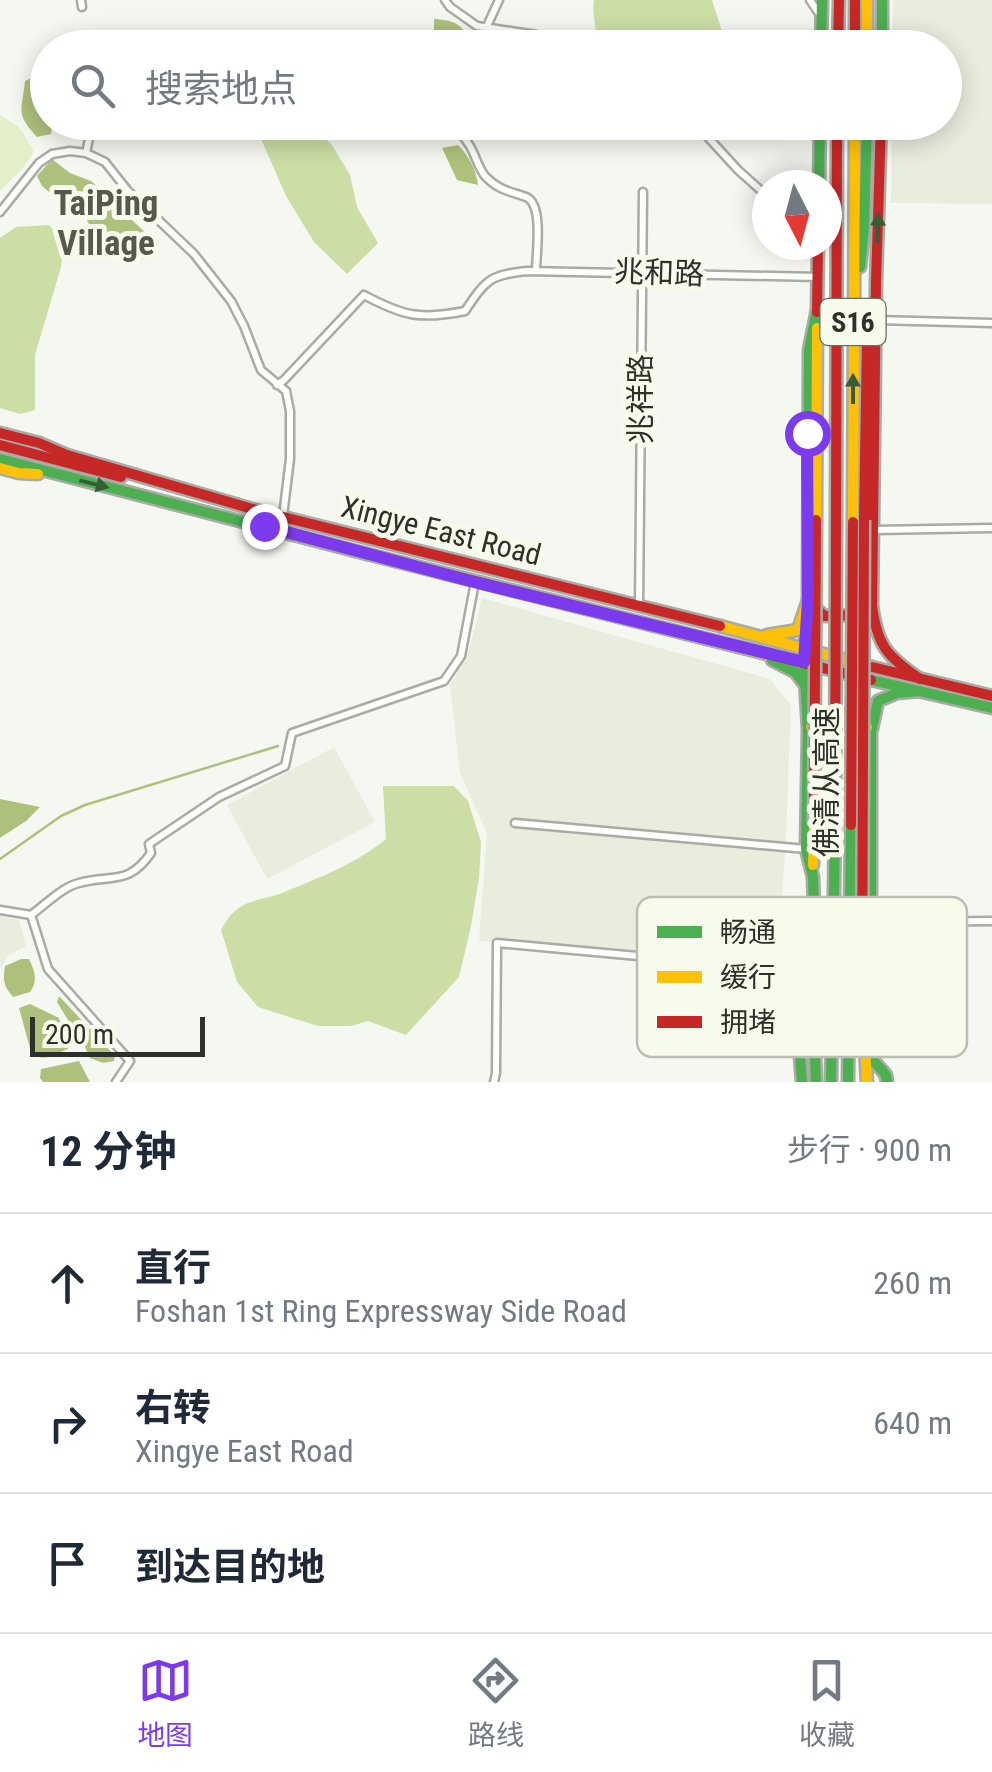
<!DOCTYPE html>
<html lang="zh">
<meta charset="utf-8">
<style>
:root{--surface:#fff;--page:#f6f6f7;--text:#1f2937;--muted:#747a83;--line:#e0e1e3;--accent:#7c3aed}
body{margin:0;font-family:"Roboto Condensed","Noto Sans SC",sans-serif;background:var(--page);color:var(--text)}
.compass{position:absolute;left:752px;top:170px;width:90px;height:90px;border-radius:50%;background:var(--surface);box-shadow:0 5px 25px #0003;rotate:174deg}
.scale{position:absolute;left:30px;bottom:25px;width:175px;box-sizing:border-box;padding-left:10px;border:5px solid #2e302a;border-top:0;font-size:28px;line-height:35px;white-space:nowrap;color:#2e302a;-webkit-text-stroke:8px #f6fbec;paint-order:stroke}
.stop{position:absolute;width:30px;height:30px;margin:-22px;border:8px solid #7c3aed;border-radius:50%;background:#fff}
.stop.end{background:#7c3aed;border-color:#fff;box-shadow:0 2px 10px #0008}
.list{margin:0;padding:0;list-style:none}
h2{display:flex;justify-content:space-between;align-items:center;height:130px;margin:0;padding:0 40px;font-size:42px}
h2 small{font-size:32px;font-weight:400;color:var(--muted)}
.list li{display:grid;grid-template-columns:65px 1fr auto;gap:30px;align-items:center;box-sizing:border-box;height:140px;padding:0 40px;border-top:2px solid var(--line)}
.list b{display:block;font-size:38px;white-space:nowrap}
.list p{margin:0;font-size:32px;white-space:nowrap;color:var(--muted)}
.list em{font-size:32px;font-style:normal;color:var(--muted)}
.icon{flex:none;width:55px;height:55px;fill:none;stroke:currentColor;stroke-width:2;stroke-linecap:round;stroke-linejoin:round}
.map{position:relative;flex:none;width:992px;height:1082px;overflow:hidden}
.search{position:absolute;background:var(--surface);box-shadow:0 5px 25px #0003;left:30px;right:30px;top:30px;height:110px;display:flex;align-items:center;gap:25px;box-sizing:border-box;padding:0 35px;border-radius:55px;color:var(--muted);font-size:38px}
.sheet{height:550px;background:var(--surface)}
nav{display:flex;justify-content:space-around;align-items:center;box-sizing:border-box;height:140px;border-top:2px solid var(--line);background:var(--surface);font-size:28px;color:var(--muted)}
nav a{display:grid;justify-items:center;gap:5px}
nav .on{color:var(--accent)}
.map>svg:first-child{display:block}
</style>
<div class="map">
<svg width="992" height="1082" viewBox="0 0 992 1082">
<rect width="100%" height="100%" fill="#f5f8f0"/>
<!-- built -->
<g fill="#e8edde">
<polygon points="893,0 992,0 992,204 891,203 892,123 944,122 944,48 892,47"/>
<polygon points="482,598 770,679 791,705 786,840 777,962 479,941 487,833 460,773 450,685 469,651"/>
<polygon points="334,747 375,822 267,879 227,805"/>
<polygon points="0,916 19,920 26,946 7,956 0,968"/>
</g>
<!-- green -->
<polygon fill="#e3efc9" points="0,115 19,127 34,151 25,166 0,191"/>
<!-- forest -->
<g fill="#ccdda5">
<polygon points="594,0 712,0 727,47 606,47 597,42 593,8"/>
<polygon points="254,123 309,123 332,145 350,175 357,207 378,243 347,274 314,242 286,196"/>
<polygon points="49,225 64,241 61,267 35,355 35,410 20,414 0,408 0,238 16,227"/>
<path d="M383 786H454L468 801 481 842 479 878 471 926 459 977 406 1035 368 1021 351 1026H318L258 1007 237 982 221 930C239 896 256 904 287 891 321 877 357 863 386 839Z"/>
</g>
<!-- water -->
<g fill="#aec17c">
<path d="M434 19C456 20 467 26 468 47H438L434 34Z"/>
<path d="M38 75 47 76 48 122 52 123 51 134 37 137C15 113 22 111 25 81Z"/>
<path d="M458 145C469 156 476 169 478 185L457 180 442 148Z"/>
<polygon points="52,159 70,173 91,181 98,187 71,211 42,186 37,176"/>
<path d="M105 195 147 234 155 248 146 260C114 254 98 245 84 214L91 200Z"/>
<polygon points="0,799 40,807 26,821 0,838"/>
<path d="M21 959H29C35 971 38 981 30 992L13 997C3 986 3 979 5 966Z"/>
<polygon points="59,996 115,1056 114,1061 103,1063 90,1058 84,1045 72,1033 68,1020 57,1002"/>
<path d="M30 1004 59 1018 68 1049C55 1054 41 1064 31 1052L19 1008Z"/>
<polygon points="79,1061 90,1082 43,1082 40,1078 41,1069"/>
</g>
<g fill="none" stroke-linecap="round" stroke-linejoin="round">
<!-- stream -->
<polyline stroke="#aec17c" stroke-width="2.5" points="0,859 61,816 85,805 278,746"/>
<!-- street casing -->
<g stroke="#a9aba5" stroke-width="11">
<g id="street">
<polyline points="81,0 82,7"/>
<polyline points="445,0 450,7 477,26 537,35 585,48"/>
<polyline points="810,0 820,15"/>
<polyline points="477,48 499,0"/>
<path d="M458 122 457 128C462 135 467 141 471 148 476 157 478 167 485 176 498 190 509 191 526 197 544 204 536 254 536 271"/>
<polyline points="694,122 738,170 767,196"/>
<polyline points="86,153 90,134 87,122"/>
<polyline points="0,212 39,163 52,154 70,151 86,153 105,162 128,191 194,254 231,301 244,326 261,370 286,391 290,411 290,459 283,516"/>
<polyline points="876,320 992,323"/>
<path d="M277 385 284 380 364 295C403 316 420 320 465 311 486 280 489 275 527 271L818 277"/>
<polyline points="874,530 992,528"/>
<polyline points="639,606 643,192"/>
<polyline points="515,823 806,849"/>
<polyline points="0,910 31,915 48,969 130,1061 116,1082"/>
<path d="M31 915C45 905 62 887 79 883 112 874 128 886 151 853L149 844 219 797 285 766 292 733 444 681 461 656 475 582"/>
<polyline points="871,917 894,922 992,921"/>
<polyline points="494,1082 496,1073 497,943 800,971"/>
</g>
</g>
<!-- fast casing -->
<g stroke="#a9aba5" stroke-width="15">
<g id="fast">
<polyline points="882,0 882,48"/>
<polyline points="821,48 822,0"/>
<polyline points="819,185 820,122"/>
<polyline points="860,267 864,228 867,122"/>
<polyline points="0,459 367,554"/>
<polyline points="772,660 795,672 805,685"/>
<polyline points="871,680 992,708"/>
<polyline points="813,1011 816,1082"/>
<polyline points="863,1013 871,964 871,733 878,701 897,693 920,691"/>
<polyline points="866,1052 886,1075 887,1082"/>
<polyline points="802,1082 797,1017 800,971 814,911 813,877 806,849 808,729 804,662 808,600 809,350 817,310"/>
<polyline points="831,1082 835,825"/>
<polyline points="848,1082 851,825"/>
</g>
</g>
<!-- slow casing -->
<g stroke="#a9aba5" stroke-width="15">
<g id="slow">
<polyline points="867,0 867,48"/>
<polyline points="0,468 19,473 38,474"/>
<polyline points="816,520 817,328"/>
<polyline points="853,522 855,122"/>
<polyline points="720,626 872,667"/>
<polyline points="767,635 798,630 808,600"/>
<path d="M811 727C830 713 849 708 867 727"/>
<polyline points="813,865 814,823"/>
<polyline points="863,1011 867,1082"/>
</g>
</g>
<!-- jam casing -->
<g stroke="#a9aba5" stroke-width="15">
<g id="jam">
<polyline points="855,0 855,48"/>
<polyline points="838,48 839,0"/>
<path d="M881 122 876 282 872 605C877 646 887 656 920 679"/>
<polyline points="817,312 818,245"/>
<polyline points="0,433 39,443 67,455 263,512 720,626"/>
<polyline points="0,445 121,477"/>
<polyline points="864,520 867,337 871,308"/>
<polyline points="836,521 837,122"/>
<polyline points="367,554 871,680"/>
<polyline points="813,605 824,616 858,615"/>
<polyline points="872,667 992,696"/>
<polyline points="813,1011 814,928"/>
</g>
</g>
<!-- street -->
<use href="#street" stroke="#fefefd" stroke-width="6"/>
<!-- fast -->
<use href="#fast" stroke="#4caf50" stroke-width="10"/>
<!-- slow -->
<use href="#slow" stroke="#ffc107" stroke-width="10"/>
<!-- jam -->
<use href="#jam" stroke="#c62828" stroke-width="10"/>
<!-- jam-bridge casing -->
<g stroke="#a9aba5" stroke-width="15" stroke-linecap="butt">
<g id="jam-bridge">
<polyline points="814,823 816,520"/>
<polyline points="835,825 836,521"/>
<polyline points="851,825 853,522"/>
<polyline points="862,988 864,520"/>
</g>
</g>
<!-- jam-bridge -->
<use href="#jam-bridge" stroke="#c62828" stroke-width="10"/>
</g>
<!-- one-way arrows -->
<defs><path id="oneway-solid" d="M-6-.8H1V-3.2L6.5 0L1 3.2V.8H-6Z" transform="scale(2.5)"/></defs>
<g fill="#385c37">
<use href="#oneway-solid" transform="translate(878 228) rotate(-88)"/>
<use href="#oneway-solid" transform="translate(853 389) rotate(-90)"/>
<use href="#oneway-solid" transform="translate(94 484) rotate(14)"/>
</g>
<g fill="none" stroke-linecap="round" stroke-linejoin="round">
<!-- route -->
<polyline stroke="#7c3aed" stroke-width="12" points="264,526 474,582 804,662 808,600 807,433"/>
</g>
<g text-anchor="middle" stroke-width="10" stroke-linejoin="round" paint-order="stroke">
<!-- shield labels -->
<rect fill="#f6fbec" stroke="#6a6d64" stroke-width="2.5" x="820.5" y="299" width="65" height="46" rx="8"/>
<g font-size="28" font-weight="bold" fill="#2e302a">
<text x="853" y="332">S16</text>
</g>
<!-- street labels -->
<g font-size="30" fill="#2e302a" stroke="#f6fbec">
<text transform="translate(659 273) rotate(2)" y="10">兆和路</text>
<text transform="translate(641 399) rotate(-90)" y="10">兆祥路</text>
<text transform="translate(441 531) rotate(14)" y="10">Xingye East Road</text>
<text transform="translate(827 782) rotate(-90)" y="10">佛清从高速</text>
</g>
<!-- quarter labels -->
<g font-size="35" font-weight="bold" fill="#555a4d" stroke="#f6fbec">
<text x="106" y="215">TaiPing<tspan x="106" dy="40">Village</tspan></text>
</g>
</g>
<!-- legend -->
<rect x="637" y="897" width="330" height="160" rx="15" fill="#f6fbec" stroke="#babeb2" stroke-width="2.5"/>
<rect x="657" y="926" width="45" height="12" fill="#4caf50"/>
<rect x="657" y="971" width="45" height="12" fill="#ffc107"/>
<rect x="657" y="1016" width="45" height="12" fill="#c62828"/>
<g font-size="28" fill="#2e302a">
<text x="720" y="942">畅通</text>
<text x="720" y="987">缓行</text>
<text x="720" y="1032">拥堵</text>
</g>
</svg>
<svg class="compass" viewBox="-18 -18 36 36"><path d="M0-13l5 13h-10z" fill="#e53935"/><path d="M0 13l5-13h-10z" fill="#747a83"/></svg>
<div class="scale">200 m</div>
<div class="stop" style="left:807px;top:433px"></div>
<div class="stop end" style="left:264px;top:526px"></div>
<div class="search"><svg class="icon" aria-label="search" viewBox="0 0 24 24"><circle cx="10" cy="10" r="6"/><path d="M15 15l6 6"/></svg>搜索地点</div>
</div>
<section class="sheet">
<h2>12 分钟<small>步行 · 900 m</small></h2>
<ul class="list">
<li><svg class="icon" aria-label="ahead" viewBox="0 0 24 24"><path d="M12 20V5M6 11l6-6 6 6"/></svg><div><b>直行</b><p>Foshan 1st Ring Expressway Side Road</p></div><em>260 m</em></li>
<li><svg class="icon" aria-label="right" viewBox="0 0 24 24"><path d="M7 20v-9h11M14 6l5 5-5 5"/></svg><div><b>右转</b><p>Xingye East Road</p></div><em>640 m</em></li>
<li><svg class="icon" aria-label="arrive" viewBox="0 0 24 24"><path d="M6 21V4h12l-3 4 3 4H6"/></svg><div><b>到达目的地</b></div></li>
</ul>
</section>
<nav>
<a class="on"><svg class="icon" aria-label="map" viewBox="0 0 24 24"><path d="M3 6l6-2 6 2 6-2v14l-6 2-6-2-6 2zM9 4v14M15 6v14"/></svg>地图</a>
<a><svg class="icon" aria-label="directions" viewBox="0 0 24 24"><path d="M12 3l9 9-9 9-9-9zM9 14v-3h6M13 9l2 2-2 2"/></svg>路线</a>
<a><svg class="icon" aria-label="saved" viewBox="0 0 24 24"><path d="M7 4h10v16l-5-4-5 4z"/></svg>收藏</a>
</nav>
